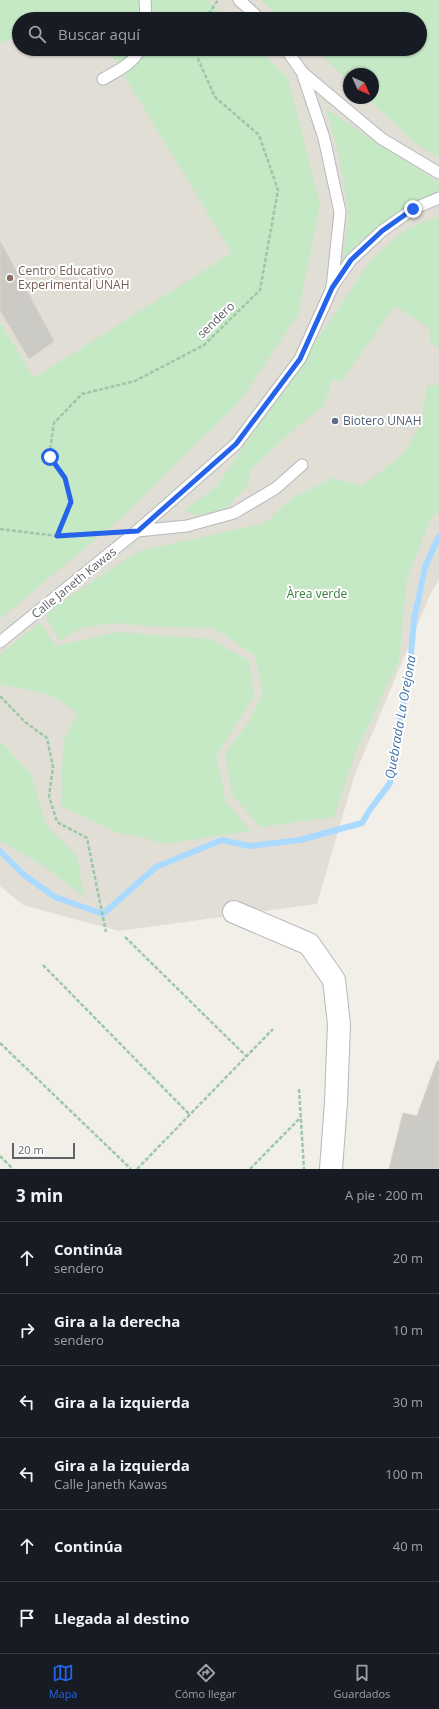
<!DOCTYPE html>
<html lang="es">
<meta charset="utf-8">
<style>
:root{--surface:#171b24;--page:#20242c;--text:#f1f3f6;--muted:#9ea1a6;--line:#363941;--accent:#2563eb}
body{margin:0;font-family:"Open Sans",sans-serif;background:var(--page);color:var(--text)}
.compass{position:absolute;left:343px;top:68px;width:36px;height:36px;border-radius:50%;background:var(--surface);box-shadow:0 1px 3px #0004;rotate:135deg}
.scale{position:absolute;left:12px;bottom:10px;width:63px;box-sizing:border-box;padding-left:4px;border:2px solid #5f6368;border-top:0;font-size:11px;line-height:14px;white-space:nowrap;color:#5f6368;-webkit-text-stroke:3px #fff;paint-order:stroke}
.stop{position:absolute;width:12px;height:12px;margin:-9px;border:3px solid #2563eb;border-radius:50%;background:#fff}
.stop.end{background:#2563eb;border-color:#fff;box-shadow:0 1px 4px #0008}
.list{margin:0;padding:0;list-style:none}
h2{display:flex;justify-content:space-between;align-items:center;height:52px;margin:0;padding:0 16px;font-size:17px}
h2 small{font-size:13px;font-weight:400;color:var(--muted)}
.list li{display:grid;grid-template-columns:26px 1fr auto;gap:12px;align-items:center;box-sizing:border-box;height:72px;padding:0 16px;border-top:1px solid var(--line)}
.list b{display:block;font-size:15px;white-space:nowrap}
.list p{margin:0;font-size:13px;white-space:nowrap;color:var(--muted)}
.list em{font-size:13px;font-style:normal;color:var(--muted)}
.icon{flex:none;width:22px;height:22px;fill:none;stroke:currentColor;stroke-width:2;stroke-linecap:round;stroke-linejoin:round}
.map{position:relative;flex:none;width:439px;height:1169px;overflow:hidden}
.search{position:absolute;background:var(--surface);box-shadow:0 1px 3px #0004;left:12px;right:12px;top:12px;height:44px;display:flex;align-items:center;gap:10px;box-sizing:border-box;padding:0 14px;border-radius:22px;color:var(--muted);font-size:15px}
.sheet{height:484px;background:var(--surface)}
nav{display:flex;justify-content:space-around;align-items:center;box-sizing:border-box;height:56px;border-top:1px solid var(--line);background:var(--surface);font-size:11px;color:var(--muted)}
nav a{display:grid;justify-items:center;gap:2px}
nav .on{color:var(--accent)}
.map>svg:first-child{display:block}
</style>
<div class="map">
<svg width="439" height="1169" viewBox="0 0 439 1169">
<rect width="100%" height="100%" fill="#f1efe8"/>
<!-- education -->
<path fill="#e1ded6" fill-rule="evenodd" d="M0 0H439V579L429 597 354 777 317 904 119 931 23 905 0 886ZM19 19H420V49H19ZM349 74H373V98H349Z"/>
<!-- green -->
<g fill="#c5e8c5">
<polygon points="0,0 208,0 227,19 90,19 85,11 64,19 19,19 19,36 0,43"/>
<polygon points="261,0 439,0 439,158 414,142 367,98 373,98 373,74 349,74 349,81 315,49 420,49 420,19 282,19"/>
<polygon points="108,49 258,49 288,78 320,204 298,315 242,399 122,517 0,619 0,325 1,324 34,378 232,253"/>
<polygon points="326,109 439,183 439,193 399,219 342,263 349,215 339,156"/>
<polygon points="439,216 439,349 430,342 429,328 395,306 340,383 333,378 323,407 299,425 252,468 247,486 226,509 196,516 184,510 216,487 373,257 406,230"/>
<polygon points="427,385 439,385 439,509 430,521 407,578 399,660 354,756 334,817 261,827 232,795 225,753 247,724 263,694 255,656 214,628 158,627 112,623 81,628 60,641 44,613 139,551 265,523 292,498 333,478 362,486 405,452 421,423"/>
<polygon points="40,622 56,646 117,632 210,639 249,661 254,696 216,756 226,802 251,831 164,844 149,839 118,833 61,806 61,777 64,740 78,713 52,696 22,688 0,685 0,654"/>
<polygon points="0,741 31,774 46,825 77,856 84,896 45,867 0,841"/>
</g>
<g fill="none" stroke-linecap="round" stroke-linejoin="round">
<!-- stream -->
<polyline stroke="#aadaff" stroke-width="6" points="0,851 24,875 55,897 103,914 156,867 222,840 249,846 300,840 362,823 369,811 390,783 392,756 409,676 414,620 425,567 439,536"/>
</g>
<!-- building -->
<g fill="#cccac5" stroke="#d6d1c6">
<polygon points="0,241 54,341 29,359 0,310"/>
<polygon points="437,1061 439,1061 439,1169 389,1169 403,1113 417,1116"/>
</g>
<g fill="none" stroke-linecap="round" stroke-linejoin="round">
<!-- service casing -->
<g stroke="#b5b8bc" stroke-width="13">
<g id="service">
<polyline points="145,0 146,19"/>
<polyline points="239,0 260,19"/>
<polyline points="303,73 382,139 439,173"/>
<path d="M103 79C117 71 133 64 140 49"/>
<polyline points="332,287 351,260 382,231 413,209 439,198"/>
<polyline points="137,531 187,526 234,513 276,488 302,465"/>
<polyline points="0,642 137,531 236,444 300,359 332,288 340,212 324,138 302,72 286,49"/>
</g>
</g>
<!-- minor casing -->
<g stroke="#b5b8bc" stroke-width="24">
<polyline id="minor" points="234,912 309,944 334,980 339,1024 336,1102 331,1169"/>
</g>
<!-- path -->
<g stroke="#9cc7a9" stroke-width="2.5" stroke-dasharray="4 2" stroke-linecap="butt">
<polyline points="205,19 218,0"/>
<polyline points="0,529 57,536 109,533"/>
<polyline points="57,536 71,502 65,478 49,457 54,423 82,394 135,381 204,345 260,290 278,190 259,135 215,97 198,59 200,49"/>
<polyline points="0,696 25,722 47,738 53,767 49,796 57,822 87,838 106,932"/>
<polyline points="125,937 246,1056"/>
<polyline points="43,965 190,1115"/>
<polyline points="0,1043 131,1169"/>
<polyline points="299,1089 304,1169"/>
<polyline points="0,1156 13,1169"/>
<polyline points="137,1169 273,1029"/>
<polyline points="250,1169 301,1117"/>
</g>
<!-- service -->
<use href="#service" stroke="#fff" stroke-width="11"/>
<!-- minor -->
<use href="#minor" stroke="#fff" stroke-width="22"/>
</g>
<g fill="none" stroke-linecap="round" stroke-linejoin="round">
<!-- route -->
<polyline stroke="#2563eb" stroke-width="5" points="50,457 65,478 71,502 57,536 138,531 236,444 300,359 332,288 351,260 382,231 413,209"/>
</g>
<!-- markers -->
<circle fill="#8d6e63" stroke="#fff" stroke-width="1.5" cx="10" cy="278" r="4"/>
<circle fill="#5c6f8a" stroke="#fff" stroke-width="1.5" cx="335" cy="421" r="4"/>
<g text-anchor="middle" stroke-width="4" stroke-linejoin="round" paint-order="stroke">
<!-- education labels -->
<g font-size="12" fill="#785e54" stroke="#fff" text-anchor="start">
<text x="18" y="275">Centro Educativo<tspan x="18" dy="14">Experimental UNAH</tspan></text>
</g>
<!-- street labels -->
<g font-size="12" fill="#5f6368" stroke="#fff">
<text transform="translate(216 320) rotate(-44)" y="4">sendero</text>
<text transform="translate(74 583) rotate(-39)" y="4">Calle Janeth Kawas</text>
</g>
<!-- service labels -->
<g font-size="12" fill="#4e5e75" stroke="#fff" text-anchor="start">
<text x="343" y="425">Biotero UNAH</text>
</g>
<!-- park labels -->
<g font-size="12" fill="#348238" stroke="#fff">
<text x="317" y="598">Àrea verde</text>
</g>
<!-- water labels -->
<g font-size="13" font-style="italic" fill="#4174aa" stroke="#fff">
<text transform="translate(400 717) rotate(-80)" y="5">Quebrada La Orejona</text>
</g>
</g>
</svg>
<svg class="compass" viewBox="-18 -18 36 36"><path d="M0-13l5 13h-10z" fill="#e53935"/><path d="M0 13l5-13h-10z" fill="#9ea1a6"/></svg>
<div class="scale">20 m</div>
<div class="stop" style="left:50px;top:457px"></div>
<div class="stop end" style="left:413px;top:209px"></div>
<div class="search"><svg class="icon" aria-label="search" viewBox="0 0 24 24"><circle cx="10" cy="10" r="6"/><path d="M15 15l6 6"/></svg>Buscar aquí</div>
</div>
<section class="sheet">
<h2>3 min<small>A pie · 200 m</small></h2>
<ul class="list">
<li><svg class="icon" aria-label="ahead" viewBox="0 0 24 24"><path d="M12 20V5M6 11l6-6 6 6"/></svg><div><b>Continúa</b><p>sendero</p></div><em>20 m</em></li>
<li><svg class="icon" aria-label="right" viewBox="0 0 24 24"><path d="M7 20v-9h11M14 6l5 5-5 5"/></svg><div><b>Gira a la derecha</b><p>sendero</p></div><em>10 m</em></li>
<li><svg class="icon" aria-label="left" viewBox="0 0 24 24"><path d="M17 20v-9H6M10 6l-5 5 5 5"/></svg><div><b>Gira a la izquierda</b></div><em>30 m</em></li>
<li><svg class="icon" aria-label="left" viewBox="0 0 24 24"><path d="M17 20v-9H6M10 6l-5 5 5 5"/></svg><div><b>Gira a la izquierda</b><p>Calle Janeth Kawas</p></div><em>100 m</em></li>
<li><svg class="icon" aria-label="ahead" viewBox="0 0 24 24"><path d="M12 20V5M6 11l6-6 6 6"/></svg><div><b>Continúa</b></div><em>40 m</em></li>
<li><svg class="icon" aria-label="arrive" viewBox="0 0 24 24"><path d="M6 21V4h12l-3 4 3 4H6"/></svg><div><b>Llegada al destino</b></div></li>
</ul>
</section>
<nav>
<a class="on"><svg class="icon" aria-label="map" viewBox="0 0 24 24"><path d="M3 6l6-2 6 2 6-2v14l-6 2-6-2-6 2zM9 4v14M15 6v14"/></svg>Mapa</a>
<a><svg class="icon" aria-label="directions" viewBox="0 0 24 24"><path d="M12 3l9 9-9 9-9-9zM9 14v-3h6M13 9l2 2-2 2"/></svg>Cómo llegar</a>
<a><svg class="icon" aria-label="saved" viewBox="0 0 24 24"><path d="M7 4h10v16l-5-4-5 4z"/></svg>Guardados</a>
</nav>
